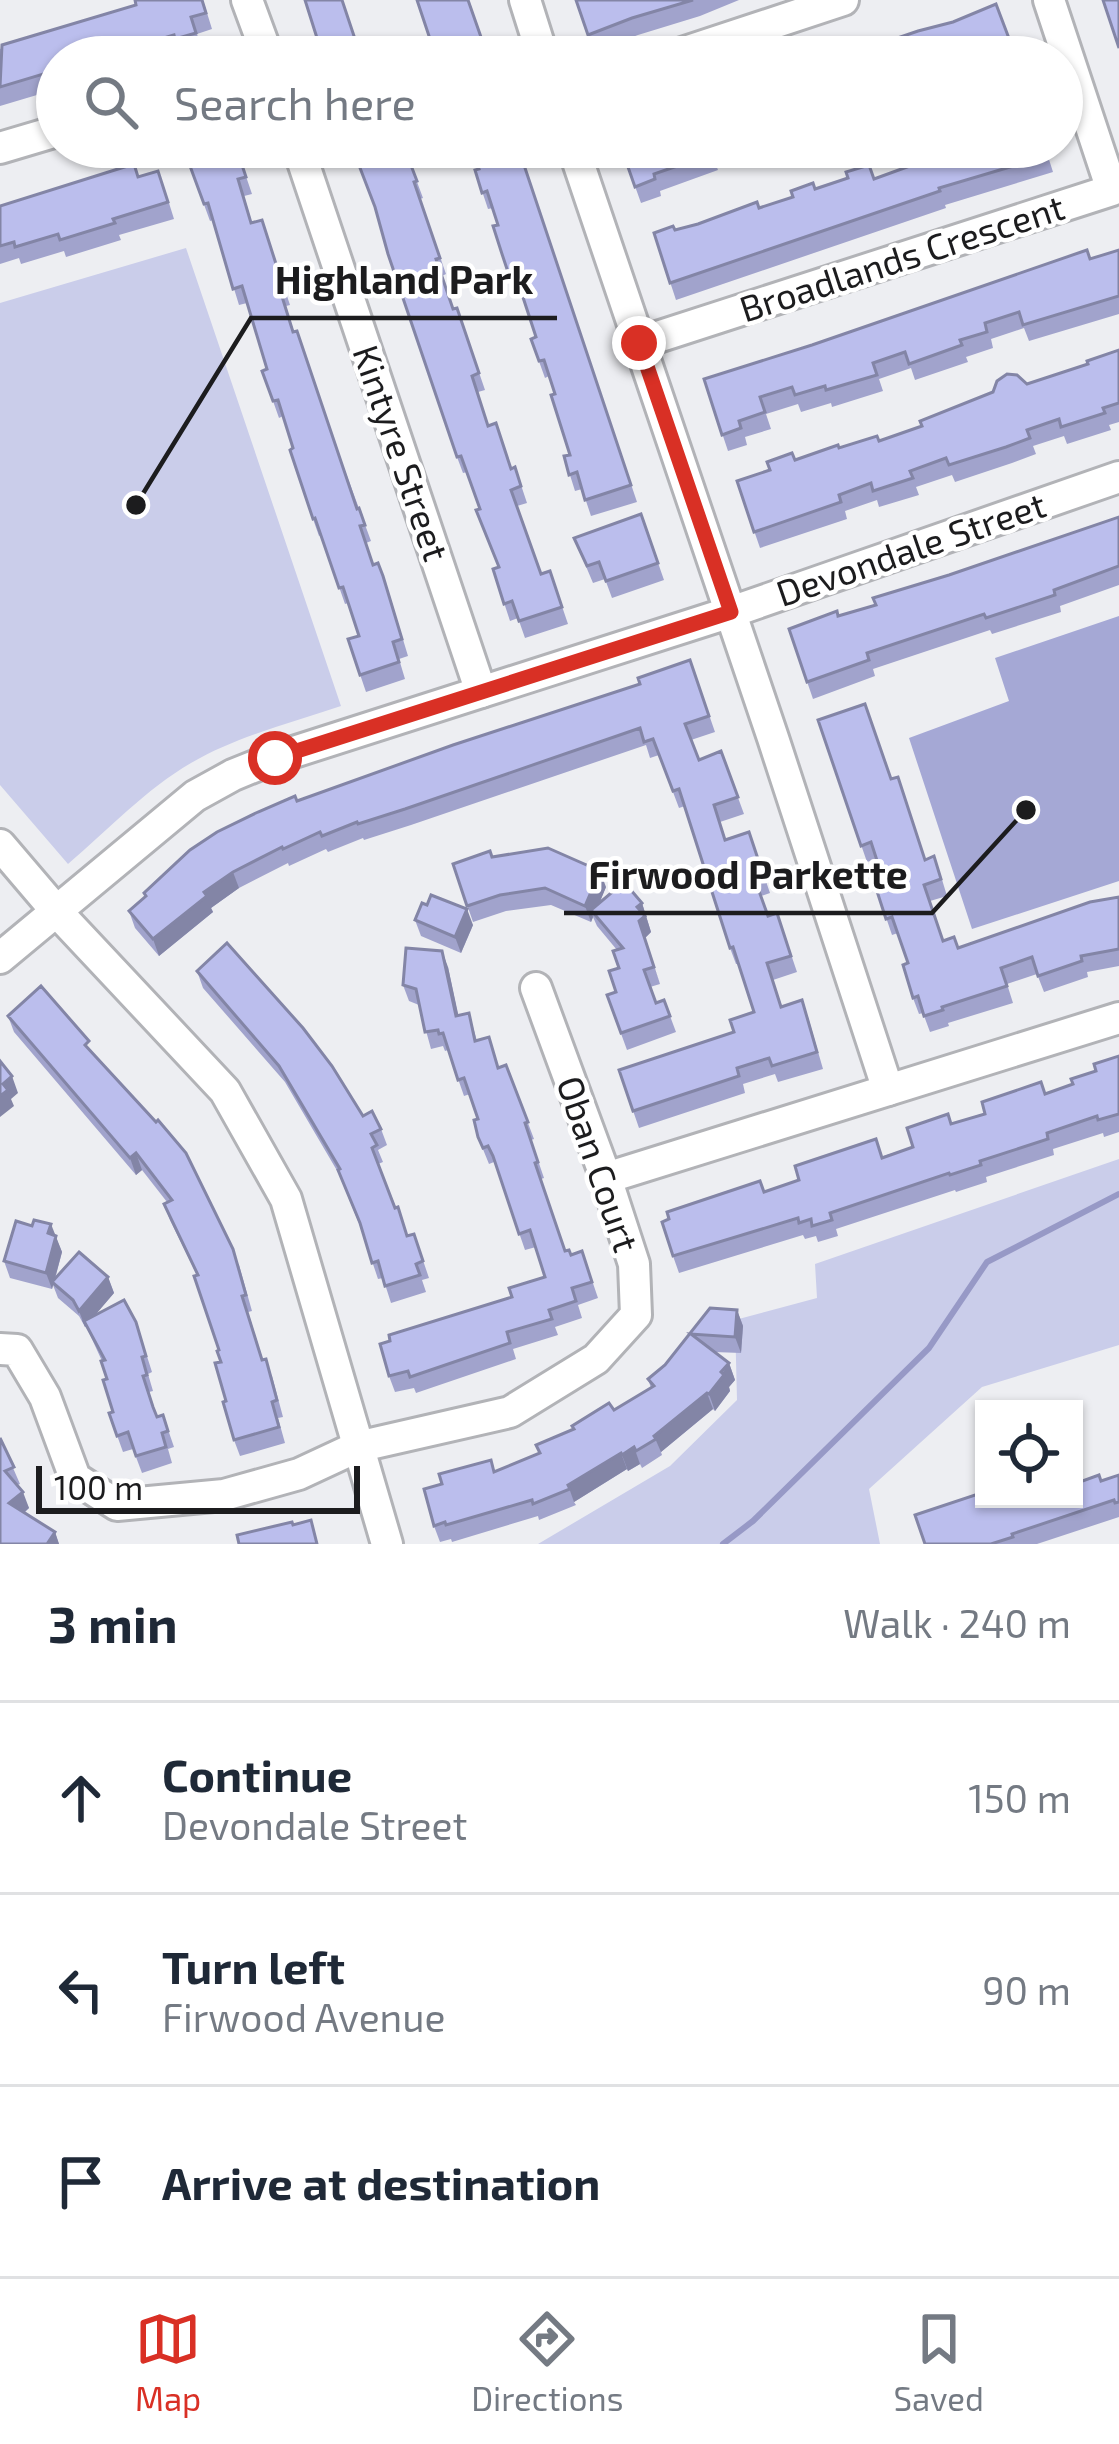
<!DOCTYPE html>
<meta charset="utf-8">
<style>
:root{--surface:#fff;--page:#f2f2f3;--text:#1f2937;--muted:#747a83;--line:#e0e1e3;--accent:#d93025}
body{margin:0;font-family:"Exo 2",sans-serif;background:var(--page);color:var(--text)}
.controls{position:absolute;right:36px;bottom:36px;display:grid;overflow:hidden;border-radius:0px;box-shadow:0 3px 9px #0004}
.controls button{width:108px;height:108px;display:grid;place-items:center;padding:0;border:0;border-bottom:3px solid var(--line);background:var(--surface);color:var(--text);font:60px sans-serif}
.scale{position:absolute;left:36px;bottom:30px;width:324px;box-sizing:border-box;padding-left:12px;border:6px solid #1c1c1e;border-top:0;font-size:33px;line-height:42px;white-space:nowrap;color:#1c1c1e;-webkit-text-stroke:9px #fff;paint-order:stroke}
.stop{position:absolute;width:36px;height:36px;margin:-27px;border:9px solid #d93025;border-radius:50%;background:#fff}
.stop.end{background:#d93025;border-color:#fff;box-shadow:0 3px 12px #0008}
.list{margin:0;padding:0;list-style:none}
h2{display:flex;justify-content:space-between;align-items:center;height:156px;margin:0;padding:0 48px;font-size:51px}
h2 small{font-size:39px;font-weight:400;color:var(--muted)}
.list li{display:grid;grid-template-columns:78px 1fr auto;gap:36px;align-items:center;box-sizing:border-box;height:192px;padding:0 48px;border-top:3px solid var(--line)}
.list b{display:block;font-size:45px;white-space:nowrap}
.list p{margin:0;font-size:39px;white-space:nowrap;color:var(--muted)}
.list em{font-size:39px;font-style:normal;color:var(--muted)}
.icon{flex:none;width:66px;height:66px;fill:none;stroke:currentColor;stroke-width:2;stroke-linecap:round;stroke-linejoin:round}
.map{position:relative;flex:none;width:1119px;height:1544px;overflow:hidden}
.search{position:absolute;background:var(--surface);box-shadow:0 3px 9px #0004;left:36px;right:36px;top:36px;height:132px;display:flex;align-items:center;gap:30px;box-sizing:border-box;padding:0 42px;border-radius:66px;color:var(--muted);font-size:45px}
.sheet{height:732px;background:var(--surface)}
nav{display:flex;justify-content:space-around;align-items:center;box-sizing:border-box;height:168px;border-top:3px solid var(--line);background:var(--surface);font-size:33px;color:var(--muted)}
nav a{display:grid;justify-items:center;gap:6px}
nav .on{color:var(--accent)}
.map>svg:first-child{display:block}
</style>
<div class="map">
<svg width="1119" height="1544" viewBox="0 0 1119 1544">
<rect width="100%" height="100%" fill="#edeef2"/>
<!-- green -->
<g fill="#cacdea">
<path d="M186 248 341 706C291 723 237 736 191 763 146 789 108 830 68 864L0 785V303Z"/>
<polygon points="1119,1159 1119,1345 982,1387 869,1489 880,1544 538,1544 670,1466 737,1400 735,1320 817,1298 815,1264"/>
</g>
<!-- forest -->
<polygon fill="#a5a8d5" points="1119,616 1119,881 972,929 909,738 1009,701 995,658"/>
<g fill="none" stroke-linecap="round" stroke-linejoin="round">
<!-- stream -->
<polyline stroke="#9799c6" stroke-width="6" points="723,1544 753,1521 929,1348 987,1262 1119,1194"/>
<!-- minor casing -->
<g stroke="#b2b3b7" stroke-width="36">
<g id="minor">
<polyline points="247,0 268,57"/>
<polyline points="525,0 543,57"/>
<polyline points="670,57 843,0"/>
<polyline points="298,147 481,692"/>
<polyline points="573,147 773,738 888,1090"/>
<polyline points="0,148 57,131"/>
<polyline points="639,343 1112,190 1049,0"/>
<polyline points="0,845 58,913 225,1091 286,1199 387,1544"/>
<polyline points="0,958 195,796 233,775 275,758 731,612 1119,477"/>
<polyline points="606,1178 1119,1018"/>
<polyline points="0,1349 17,1350 45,1397 75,1478 117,1505 224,1495 299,1474 357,1447 510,1412 596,1359 636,1315 634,1264 606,1178 536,988"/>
</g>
</g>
<!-- minor -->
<use href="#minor" stroke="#fff" stroke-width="30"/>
</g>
<!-- wall -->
<g fill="#a1a3cc">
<polygon points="203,0 212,29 197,34 202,50 181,56 179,52 162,57 57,57 57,89 0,106 0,49"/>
<polygon points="576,0 739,0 700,16 638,35 594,51"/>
<polygon points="183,147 236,147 252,194 244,196 252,223 262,220 290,305 286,306 294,332 371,541 366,543 374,565 378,563 389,593 408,656 399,659 405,679 366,692 348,639 359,636 348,603 345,604 321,535 319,536 313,519 283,416 279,418 273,401 267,369 247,303 239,305 213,220 210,221"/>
<polygon points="404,147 423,198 420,199 446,274 442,276 453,309 457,308 485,390 478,392 488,426 511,468 515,467 527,503 517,506 541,574 550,571 568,624 525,638 518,618 510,621 493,569 498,567 480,509 467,472 463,473 457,457 375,210"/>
<polygon points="518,147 637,502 591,516 582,489 575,491 564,456 570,455 555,394 549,376 545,378 531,339 536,337 521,292 516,294 502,254 498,225 493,208 488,209 475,170"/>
<polygon points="621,147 785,147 758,154 757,151 716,165 718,170 660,191 661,196 641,203"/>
<polygon points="1045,147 1053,172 945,205 946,208 676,300 654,233 675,230 759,208 815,189"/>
<polygon points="139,177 164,187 174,219 119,235 121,240 66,257 64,251 21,264 19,258 0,264 0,206"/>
<polygon points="1119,250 1119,314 1029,341 1024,328 991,339 993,348 966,357 968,362 915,380 911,368 879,379 883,391 832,407 831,403 801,412 798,404 766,414 771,429 745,437 747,445 728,451 704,379"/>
<polygon points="1119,350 1119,422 1109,425 1111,430 1067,444 1064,436 1033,446 1036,454 1012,463 955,482 952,475 916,487 919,495 879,507 877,500 845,511 847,519 760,548 737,481 795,460 839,448 879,441 922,426 1027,384 1088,364"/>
<polygon points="641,514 664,580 612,598 605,579 593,583 574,538"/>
<polygon points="1119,517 1119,585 1060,606 1061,612 992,634 990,630 873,669 875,676 813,699 789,629 876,605 949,575"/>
<polygon points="690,660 715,732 691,740 699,760 721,751 744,814 720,822 726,840 749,832 770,893 761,896 768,916 777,913 797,972 773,980 782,1007 808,1017 823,1069 778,1082 775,1074 743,1084 745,1093 639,1128 619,1070 734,1032 754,1012 738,964 736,964 730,948 685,806 679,808 659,755 650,758 646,745 411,825 364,840 363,838 328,852 326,849 289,866 288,863 239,888 211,908 213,912 159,956 135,928 129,911 145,897 144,893 297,801 640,684"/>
<polygon points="818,720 892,779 925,859 940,873 947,896 930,901 944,941 958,948 1119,897 1119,966 1087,972 1088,977 1044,992 1037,974 1007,984 1013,1003 948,1023 949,1026 930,1032 923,1013 919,1014 913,998 908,963 898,933 892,935 874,882 883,879 877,859 867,862"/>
<polygon points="492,857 606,887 599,903 642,903 651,932 645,938 660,984 650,987 656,1003 664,1000 676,1032 627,1050 607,995 616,992 619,968 617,950 597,926 593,917 591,922 551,905 506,911 473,922 453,864"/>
<polygon points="427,905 473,925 461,953 421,936 415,920"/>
<polygon points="448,967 458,1015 469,1013 477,1041 499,1068 506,1065 534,1139 531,1140 544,1178 541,1179 565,1251 571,1255 582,1251 598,1298 578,1305 582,1318 555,1327 558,1335 513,1349 516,1359 416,1393 414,1388 395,1392 389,1376 545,1277 536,1247 525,1250 497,1169 494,1162 489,1164 478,1137 478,1119 470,1094 464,1096 448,1050 445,1051 443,1046 431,1049 419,1005 409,1001 403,985"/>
<polygon points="197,971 363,1116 381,1129 387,1145 378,1150 383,1162 378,1164 408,1236 414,1234 429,1278 422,1280 426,1292 391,1303 383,1278 378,1279 362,1231 339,1174 285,1082 203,988"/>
<polygon points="8,1016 93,1054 239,1265 252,1311 248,1312 263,1360 272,1376 283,1417 278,1418 285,1443 240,1456 234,1440 219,1350 197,1275 170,1220 164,1204 167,1202 142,1170 136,1175 14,1032"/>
<polygon points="1119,1056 1119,1132 1104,1137 1103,1133 1053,1149 1054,1155 986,1177 987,1182 956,1192 955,1190 836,1229 838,1236 818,1242 816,1236 805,1239 803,1235 679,1273 673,1256 764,1192 913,1147 951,1124 1073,1084"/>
<polygon points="55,1235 62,1252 55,1279 108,1277 114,1293 95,1315 136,1322 152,1372 148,1374 153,1391 149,1392 157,1417 163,1415 174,1447 168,1449 172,1463 142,1473 133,1449 123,1452 109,1413 113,1412 102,1361 86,1326 85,1327 79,1316 58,1298 53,1285 52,1289 10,1278 4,1261"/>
<polygon points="710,1308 737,1310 743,1326 741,1353 714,1352 729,1363 735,1380 729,1387 730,1391 715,1411 713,1409 661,1452 662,1455 642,1468 640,1464 628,1471 627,1469 574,1502 576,1505 539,1520 538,1516 452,1542 451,1539 440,1542 434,1526 442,1484 495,1472 539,1453 651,1388 648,1379 665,1365"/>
<polygon points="0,1438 20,1484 17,1485 29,1508 24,1513 55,1532 59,1544 0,1544"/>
<polygon points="1119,1475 1119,1517 1037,1544 925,1544 1074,1499 1101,1481"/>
</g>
<!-- shaded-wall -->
<g fill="#8385a6">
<polygon points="600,871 606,887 595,914 591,910 593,917 591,922 585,906"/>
<polygon points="233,872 239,888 211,908 213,912 159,956 153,939 204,892"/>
<polygon points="642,903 651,932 645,938 660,984 639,921 637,907"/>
<polygon points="467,909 473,925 461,953 455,937"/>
<polygon points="442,951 448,967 462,1032 456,1016"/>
<polygon points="12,1076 18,1093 11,1099 14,1106 0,1117 0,1096 3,1084"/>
<polygon points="136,1153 142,1170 136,1175 130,1158"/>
<polygon points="51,1224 62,1252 52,1289 46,1273 48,1233"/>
<polygon points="108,1277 114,1293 85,1327 79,1311"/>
<polygon points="737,1310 743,1326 741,1353 735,1337"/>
<polygon points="729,1363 735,1380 729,1387 730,1391 715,1411 709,1394"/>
<polygon points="707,1393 713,1409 661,1452 654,1436"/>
<polygon points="634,1447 640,1464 628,1471 622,1455"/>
<polygon points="621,1453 627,1469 574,1502 568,1485"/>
<polygon points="23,1492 29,1508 15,1520 9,1503"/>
<polygon points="55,1532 59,1544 47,1544"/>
</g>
<!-- building -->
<g fill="#bbbeed" stroke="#8385a6" stroke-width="3">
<polygon points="135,0 202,0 206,13 191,17 196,33 175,39 174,35 101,57 57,57 57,70 0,87 2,45 136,5"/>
<polygon points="305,0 342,0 361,57 323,57"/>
<polygon points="417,0 468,0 488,57 436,57"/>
<polygon points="576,0 693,0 632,18 588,35"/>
<polygon points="1103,0 1119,0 1119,48"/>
<polygon points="996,4 1016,57 842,57 918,31 953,22"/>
<polygon points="183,147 236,147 246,177 238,179 251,223 262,220 284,289 280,290 293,332 297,331 357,509 359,508 365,525 360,526 373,565 378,563 383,576 402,639 393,642 399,662 360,675 348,639 359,636 343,587 339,588 315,518 313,519 290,450 293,448 278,400 273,401 262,371 267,369 242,286 233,289 208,203 204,204"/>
<polygon points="352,147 404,147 417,181 414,182 440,258 436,259 453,309 457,308 479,373 472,376 488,426 496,423 511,469 515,467 521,486 511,490 541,574 550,571 562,607 519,621 512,601 504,604 493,569 499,567 476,510 480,509 461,456 457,457 388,254 375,207"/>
<polygon points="472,147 518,147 631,485 585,500 577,472 569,475 564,456 570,455 551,395 555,394 544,360 539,361 531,339 536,337 516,276 510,278 502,254 493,226 498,225 487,191 482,193 475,170 479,169"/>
<polygon points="621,147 713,147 710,148 712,154 654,174 655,179 635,187"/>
<polygon points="927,147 1044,147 1047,156 939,188 940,191 670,283 654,233 673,226 675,230 698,224 757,202 759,208 793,197 791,191 813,183 815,189 848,178 846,172 869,165 874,179 907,167 903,153"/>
<polygon points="134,164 138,177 158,171 168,202 113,219 115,223 60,240 58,234 15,247 14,242 0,246 0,206"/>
<polygon points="1087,250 1090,259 1119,250 1119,296 1023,325 1019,312 985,323 987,332 960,340 962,345 909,364 905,352 873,363 877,375 826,390 825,386 795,395 792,387 760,397 765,412 739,421 741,428 722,435 704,379 812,345"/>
<polygon points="1119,350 1119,403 1103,408 1105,413 1061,427 1059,419 1027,430 1030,438 1006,447 949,465 946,458 910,471 913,478 873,491 871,483 839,495 841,502 754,532 737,481 770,470 767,462 792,453 795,460 838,445 839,448 877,436 879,441 922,426 920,421 993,392 997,381 1007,374 1017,375 1027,384 1088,364 1087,361"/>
<polygon points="641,514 658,563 606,581 599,562 587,566 574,538"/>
<polygon points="1119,517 1119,566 1054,590 1055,595 986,618 984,614 867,653 869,660 807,682 789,629 837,611 838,616 876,605 873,598 949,575"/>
<polygon points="690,660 709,716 685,724 699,760 721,751 738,797 714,805 725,840 749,832 764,877 755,880 768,916 777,913 791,956 767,963 781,1007 802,1000 817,1052 772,1066 769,1058 737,1068 739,1076 633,1111 619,1070 734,1032 730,1020 754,1012 733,947 730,948 679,789 673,791 653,739 644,742 640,728 405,809 358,824 357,822 322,836 320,832 283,849 282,847 233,872 204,892 207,896 153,939 129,911 146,896 144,893 190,850 217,832 258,812 295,796 297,801 453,745 640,684 638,678"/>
<polygon points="865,704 891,779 898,777 925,860 934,856 941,879 924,885 943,941 954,937 958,948 1090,902 1119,897 1119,949 1081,956 1082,961 1038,976 1032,957 1001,968 1007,986 942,1007 943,1010 924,1016 918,996 913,998 903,965 908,963 892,917 886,919 874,882 883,879 871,842 861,846 818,720"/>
<polygon points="548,848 600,871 585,906 545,888 500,895 467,906 453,864 490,851 492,857"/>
<polygon points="624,882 642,903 637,907 645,916 639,921 654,967 644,970 656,1003 664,1000 670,1016 621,1033 607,995 616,992 609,971 619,968 613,951 623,948 591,910"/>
<polygon points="431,895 467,909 455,937 415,920 422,903 427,905"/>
<polygon points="227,943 303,1028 332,1066 363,1116 372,1111 381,1129 371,1134 377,1145 372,1148 395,1208 398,1207 407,1236 414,1234 423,1261 416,1264 420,1275 385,1286 378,1261 372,1263 360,1223 338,1170 340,1169 279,1066 197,971"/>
<polygon points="406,948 442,951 456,1016 469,1013 475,1041 489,1037 498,1068 506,1065 528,1122 525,1123 538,1162 535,1163 565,1251 569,1250 571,1255 582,1251 592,1282 572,1288 576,1301 549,1310 552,1319 507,1332 510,1343 410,1377 408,1371 389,1376 380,1344 390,1341 389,1335 512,1297 509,1288 545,1277 530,1230 519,1234 493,1156 488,1146 483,1148 478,1137 474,1120 478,1119 464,1078 458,1080 443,1033 439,1034 438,1030 425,1032 416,989 403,985"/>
<polygon points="41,986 89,1041 85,1045 156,1122 158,1120 186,1153 233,1249 246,1295 242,1296 262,1360 266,1359 277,1400 272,1402 279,1427 234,1440 223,1402 226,1401 215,1363 221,1362 217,1351 219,1350 194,1276 198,1275 164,1204 172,1200 136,1153 130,1158 8,1016"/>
<polygon points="1119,1056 1119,1114 1098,1120 1097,1116 1047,1133 1048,1139 980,1161 981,1165 950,1175 949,1173 830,1213 832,1220 812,1226 811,1219 799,1223 798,1218 673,1256 662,1222 669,1219 667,1212 760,1181 764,1192 799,1180 795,1166 876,1139 882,1158 913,1147 907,1128 948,1114 951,1124 985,1114 982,1102 1041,1082 1045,1094 1073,1084 1071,1079 1096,1071 1094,1064"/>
<polygon points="0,1061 12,1076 3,1084 8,1090 0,1096"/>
<polygon points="34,1220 51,1224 48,1233 56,1236 46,1273 4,1261 16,1221 32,1226"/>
<polygon points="79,1252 108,1277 79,1311 73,1300 52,1282"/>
<polygon points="124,1300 136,1322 146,1356 142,1357 147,1375 143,1376 153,1407 157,1417 163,1415 168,1431 162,1433 166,1447 136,1456 128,1432 117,1436 109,1413 113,1412 103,1380 107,1379 101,1361 105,1360 84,1321"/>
<polygon points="710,1308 737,1310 735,1337 691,1334 729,1363 721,1372 724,1375 709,1394 707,1393 654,1436 656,1439 636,1451 634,1447 622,1455 621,1453 568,1485 570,1489 533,1504 532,1500 446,1525 445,1522 434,1526 424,1489 442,1484 439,1474 491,1460 494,1472 540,1453 536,1445 574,1429 572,1426 609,1403 614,1410 654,1386 648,1379 665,1365"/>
<polygon points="0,1438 14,1467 5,1471 23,1492 9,1503 55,1532 47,1544 0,1544"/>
<polygon points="1099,1475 1101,1481 1119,1475 1119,1502 1115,1503 1114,1500 1012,1534 1013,1537 991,1544 925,1544 915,1515 984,1492 984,1499 1074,1499 1074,1484"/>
<polygon points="311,1520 317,1544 239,1544 237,1535 292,1522 293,1525"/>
</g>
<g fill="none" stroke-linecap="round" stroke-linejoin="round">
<!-- route -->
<polyline stroke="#d93025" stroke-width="15" points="275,758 731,612 639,343"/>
</g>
<g text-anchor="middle" stroke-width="9" stroke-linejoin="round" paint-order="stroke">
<!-- street labels -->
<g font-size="36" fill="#1c1c1e" stroke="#fff">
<text transform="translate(902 258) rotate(-18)" y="13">Broadlands Crescent</text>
<text transform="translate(401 453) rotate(71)" y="13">Kintyre Street</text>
<text transform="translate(911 549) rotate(-19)" y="13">Devondale Street</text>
<text transform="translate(598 1164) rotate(71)" y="13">Oban Court</text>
</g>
</g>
<!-- callouts -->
<path fill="none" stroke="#1c1c1e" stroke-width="4.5" d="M136 505L251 318H557M1026 810L932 913H564"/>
<g fill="#1c1c1e" stroke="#fff" stroke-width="4.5">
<circle cx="136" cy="505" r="12"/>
<circle cx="1026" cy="810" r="12"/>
</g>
<g font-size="39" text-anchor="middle" font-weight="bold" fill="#1c1c1e" stroke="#fff" stroke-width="9" stroke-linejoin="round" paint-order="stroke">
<text x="404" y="294">Highland Park</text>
<text x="748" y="889">Firwood Parkette</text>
</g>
</svg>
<div class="controls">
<button><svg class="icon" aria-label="locate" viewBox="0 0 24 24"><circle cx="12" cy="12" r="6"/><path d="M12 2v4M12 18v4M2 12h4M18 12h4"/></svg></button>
</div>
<div class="scale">100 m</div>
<div class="stop" style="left:275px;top:758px"></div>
<div class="stop end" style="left:639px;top:343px"></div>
<div class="search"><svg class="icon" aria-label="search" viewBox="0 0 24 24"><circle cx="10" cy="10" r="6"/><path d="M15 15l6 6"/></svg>Search here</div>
</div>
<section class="sheet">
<h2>3 min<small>Walk · 240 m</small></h2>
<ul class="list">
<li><svg class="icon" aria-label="ahead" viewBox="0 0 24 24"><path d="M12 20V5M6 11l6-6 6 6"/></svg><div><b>Continue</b><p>Devondale Street</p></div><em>150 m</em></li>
<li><svg class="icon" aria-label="left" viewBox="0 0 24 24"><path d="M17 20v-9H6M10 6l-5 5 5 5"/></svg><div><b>Turn left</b><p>Firwood Avenue</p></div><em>90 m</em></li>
<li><svg class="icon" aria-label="arrive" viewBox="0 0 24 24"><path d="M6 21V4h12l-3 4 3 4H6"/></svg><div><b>Arrive at destination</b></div></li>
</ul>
</section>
<nav>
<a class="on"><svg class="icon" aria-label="map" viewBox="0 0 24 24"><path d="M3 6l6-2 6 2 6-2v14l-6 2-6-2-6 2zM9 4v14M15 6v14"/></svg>Map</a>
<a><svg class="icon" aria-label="directions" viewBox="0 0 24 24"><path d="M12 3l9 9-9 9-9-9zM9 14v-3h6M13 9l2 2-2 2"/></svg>Directions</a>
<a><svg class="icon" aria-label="saved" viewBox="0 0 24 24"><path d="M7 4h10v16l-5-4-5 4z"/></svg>Saved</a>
</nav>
